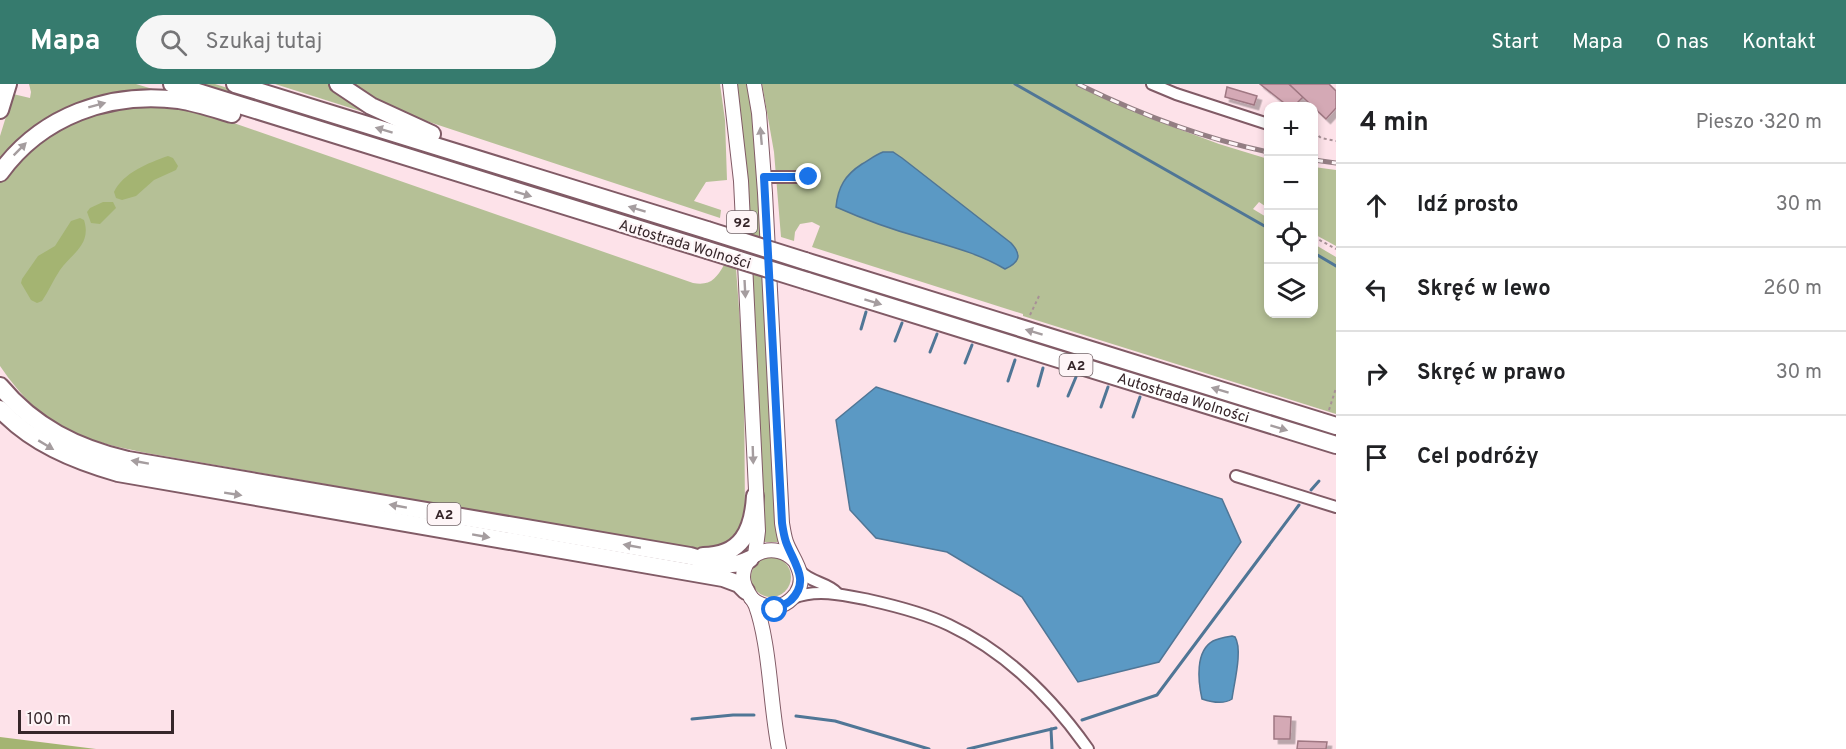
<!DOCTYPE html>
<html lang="pl">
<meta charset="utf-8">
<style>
:root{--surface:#fff;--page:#f6f6f6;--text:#202124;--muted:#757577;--line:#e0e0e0;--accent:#367b6e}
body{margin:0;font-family:Overpass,sans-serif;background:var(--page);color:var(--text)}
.controls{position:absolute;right:18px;top:18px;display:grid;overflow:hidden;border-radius:12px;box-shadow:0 3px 9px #0003}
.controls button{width:54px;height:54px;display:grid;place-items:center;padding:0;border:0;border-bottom:2px solid var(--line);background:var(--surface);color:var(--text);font:30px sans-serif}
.scale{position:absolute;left:18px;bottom:15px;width:156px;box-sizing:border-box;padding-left:6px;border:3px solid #36262a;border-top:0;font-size:16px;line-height:21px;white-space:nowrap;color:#36262a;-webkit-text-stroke:4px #fef5f7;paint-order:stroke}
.stop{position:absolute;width:18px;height:18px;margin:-14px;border:4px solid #1a73e8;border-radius:50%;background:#fff}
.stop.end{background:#1a73e8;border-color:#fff;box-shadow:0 2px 6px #0008}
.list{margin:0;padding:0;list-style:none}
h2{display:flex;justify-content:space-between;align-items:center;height:78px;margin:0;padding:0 24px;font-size:26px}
h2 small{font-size:20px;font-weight:400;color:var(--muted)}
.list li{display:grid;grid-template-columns:39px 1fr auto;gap:18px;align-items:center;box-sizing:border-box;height:84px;padding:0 24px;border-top:2px solid var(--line)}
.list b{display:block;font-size:22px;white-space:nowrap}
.list em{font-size:20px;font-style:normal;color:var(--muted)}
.icon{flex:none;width:33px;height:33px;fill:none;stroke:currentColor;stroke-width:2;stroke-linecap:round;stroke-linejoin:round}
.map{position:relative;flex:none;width:1336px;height:665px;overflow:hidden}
header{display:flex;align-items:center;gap:36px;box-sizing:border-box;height:84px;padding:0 30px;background:var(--accent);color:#fff}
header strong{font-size:28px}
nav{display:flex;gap:33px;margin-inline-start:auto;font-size:21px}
.search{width:420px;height:54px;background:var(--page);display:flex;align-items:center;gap:15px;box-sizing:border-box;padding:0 21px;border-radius:33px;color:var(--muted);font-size:22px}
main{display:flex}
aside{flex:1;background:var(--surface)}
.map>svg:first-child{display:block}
</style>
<header>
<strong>Mapa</strong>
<div class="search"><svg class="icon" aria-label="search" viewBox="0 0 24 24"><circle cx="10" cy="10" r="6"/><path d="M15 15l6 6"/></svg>Szukaj tutaj</div>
<nav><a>Start</a><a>Mapa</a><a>O nas</a><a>Kontakt</a></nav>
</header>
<main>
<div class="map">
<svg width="1336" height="665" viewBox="0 0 1336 665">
<defs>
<filter id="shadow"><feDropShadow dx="4.5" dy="4.5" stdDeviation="0" flood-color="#0004"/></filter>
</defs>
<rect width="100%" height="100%" fill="#fde2e9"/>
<!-- green -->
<g fill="#b5c096">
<polygon points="29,0 136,0 156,6 155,10 115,12 0,79 0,52 13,10 30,14 31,8"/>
<polygon points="193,0 215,0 465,78 462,83"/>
<polygon points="275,0 333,0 376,32"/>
<polygon points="347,0 720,0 725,36 727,96 706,98 694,117 721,126 720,134 408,31 392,25"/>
<polygon points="735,0 750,0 764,144 779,458 761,458"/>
<polygon points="762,0 1075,0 1168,41 1219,60 1268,75 1268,124 1259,118 1253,125 1268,134 1268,230 1314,230 1314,160 1336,173 1336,330 1023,232 1023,230 812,163 820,142 812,138 800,140 795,148 794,157 781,153 774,68"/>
<path d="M133 21 178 23 225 36 693 199C710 202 716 195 724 181L736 184 744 293 745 432 736 453 723 462 705 465 681 462 152 370C80 356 44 346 0 282V99L6 89 53 47 86 31Z"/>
<polygon points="1314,83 1336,86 1336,162 1314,150"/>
<polygon points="806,185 1336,349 1336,355 806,189"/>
<circle cx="771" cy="493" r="20"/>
</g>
<!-- forest -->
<g fill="#a4b472">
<path d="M168 72 173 74 178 82 176 86 154 96 136 112 122 116 116 114 114 108C123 89 148 79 168 72Z"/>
<polygon points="103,118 113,118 116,124 100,140 91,139 87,128 90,124"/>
<path d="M80 134 84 136C92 161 71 170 60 186 53 196 49 207 42 217L37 219 31 216 21 199 22 195 38 172 55 162 71 137Z"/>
<polygon points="0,653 96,665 0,665"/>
</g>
<!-- water -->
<g fill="#5b99c4" stroke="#507696" stroke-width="1.5">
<path d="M883 68H893L902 74 1011 159C1022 171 1020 178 1005 185 978 169 949 162 919 153 890 145 863 135 836 123 838 103 845 91 862 80 869 76 875 71 883 68Z"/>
<polygon points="876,303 1222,415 1241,458 1159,578 1078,598 1022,513 947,468 876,454 850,426 836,336"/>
<path d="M1232 552 1235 553C1243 566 1234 599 1232 615 1223 621 1211 618 1202 615 1198 597 1195 567 1213 557 1219 554 1226 553 1232 552Z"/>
</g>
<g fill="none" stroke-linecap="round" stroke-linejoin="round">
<!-- stream -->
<g stroke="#507696" stroke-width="3">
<polyline points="1015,0 1268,144"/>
<polyline points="1314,169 1336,182"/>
<polyline points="861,245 866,228"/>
<polyline points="895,257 902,239"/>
<polyline points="930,268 937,250"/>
<polyline points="965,279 972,261"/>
<polyline points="1008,297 1015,276"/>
<polyline points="1038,302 1043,284"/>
<polyline points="1068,312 1076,293"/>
<polyline points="1101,323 1108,303"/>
<polyline points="1133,333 1140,313"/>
<polyline points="1311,406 1319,397"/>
<polyline points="796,632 835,637 929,665"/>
<polyline points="692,635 733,631 754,631"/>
<polyline points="1082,636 1157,611 1299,421"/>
<polyline points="1051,645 1052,665"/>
<polyline points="968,665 1056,644"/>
</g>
</g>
<!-- building -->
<g fill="#d4a9b5" stroke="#9f7782" stroke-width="1.5" filter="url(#shadow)">
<polygon points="1260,0 1289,0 1303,13 1294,22 1288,22"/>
<polygon points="1289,0 1329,0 1336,7 1336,24 1326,35"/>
<polygon points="1227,3 1257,12 1254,21 1225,13"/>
<polygon points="1274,632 1291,633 1290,655 1274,655"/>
<polygon points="1298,657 1327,658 1326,665 1297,665"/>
</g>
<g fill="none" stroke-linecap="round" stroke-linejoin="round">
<!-- minor casing -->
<g stroke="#815b66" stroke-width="14">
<g id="minor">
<polyline points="1152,0 1176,10 1268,40"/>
<polyline points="764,93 809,93"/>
<polyline points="1236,392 1336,423"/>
<path d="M800 487C811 499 827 498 837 509"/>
<path d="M793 514C817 504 845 511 869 516 896 522 924 529 949 541 1006 568 1052 614 1088 665"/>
</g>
</g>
<!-- major casing -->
<g stroke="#815b66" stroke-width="16">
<g id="major">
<polyline points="730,0 741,97 758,447 755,471"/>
<path d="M751 514C760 522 770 525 782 521 788 519 792 515 796 510 809 491 792 475 786 458 784 452 783 445 782 439L765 109 759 29 754 0"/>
<path d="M779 665C772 630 771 594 765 559 763 547 760 533 756 522 752 512 743 506 743 493 744 466 777 458 794 476"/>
</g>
</g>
<!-- highway casing -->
<g stroke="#815b66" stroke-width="20">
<g id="highway">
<polyline points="172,0 707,166"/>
<polyline points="235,0 707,146"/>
<polyline points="338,0 371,22 432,50"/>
<polyline points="0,26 8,0"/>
<path d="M0 89C41 32 110 7 179 16 197 19 215 25 232 30"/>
<polyline points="805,177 1336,342"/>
<path id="s1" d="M807 197 1336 361"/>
<path d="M0 302C34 343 77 364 128 376L690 472C710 477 730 486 750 475"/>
<path d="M0 325C32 359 73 376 118 389L723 494 739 500 746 507"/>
<path d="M703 472C742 472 753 446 755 412"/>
</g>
</g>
<!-- path -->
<g stroke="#a79096" stroke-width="2" stroke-dasharray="3 3" stroke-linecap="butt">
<polyline points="1314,48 1321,54 1336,57"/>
<polyline points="1314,153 1336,165"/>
<polyline points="1030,231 1040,210"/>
<polyline points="1329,326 1336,304"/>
</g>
<!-- minor -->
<use href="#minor" stroke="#fff" stroke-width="10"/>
<!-- major -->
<use href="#major" stroke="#fff" stroke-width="14"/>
<!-- highway -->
<use href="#highway" stroke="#fff" stroke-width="16"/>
<!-- rail casing -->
<g stroke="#937e83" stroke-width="5">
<g id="rail">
<path d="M1078 0C1139 30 1202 54 1268 68"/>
<polyline points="1314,76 1336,79"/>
</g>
</g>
<!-- rail -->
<use href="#rail" stroke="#fef5f7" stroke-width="3" stroke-dasharray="9" stroke-linecap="butt"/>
<!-- highway-bridge casing -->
<g stroke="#815b66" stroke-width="20" stroke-linecap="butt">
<g id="highway-bridge">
<polyline points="707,146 805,177"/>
<polyline points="707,166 807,197"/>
</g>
</g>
<!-- highway-bridge -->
<use href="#highway-bridge" stroke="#fff" stroke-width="16"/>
</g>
<!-- one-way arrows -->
<defs><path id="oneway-solid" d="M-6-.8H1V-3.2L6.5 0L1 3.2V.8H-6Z" transform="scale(1.5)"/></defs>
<g fill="#a59d9f">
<use href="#oneway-solid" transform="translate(97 21) rotate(-15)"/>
<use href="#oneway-solid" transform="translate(384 46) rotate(-163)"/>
<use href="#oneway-solid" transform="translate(761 52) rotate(-95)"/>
<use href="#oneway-solid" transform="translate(20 65) rotate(-45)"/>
<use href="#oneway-solid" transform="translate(523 110) rotate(17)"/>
<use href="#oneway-solid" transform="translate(637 125) rotate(-163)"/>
<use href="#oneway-solid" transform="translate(745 205) rotate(87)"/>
<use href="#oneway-solid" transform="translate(873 218) rotate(17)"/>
<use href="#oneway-solid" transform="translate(1034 248) rotate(-163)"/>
<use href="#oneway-solid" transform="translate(1220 306) rotate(-163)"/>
<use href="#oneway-solid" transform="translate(1279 344) rotate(17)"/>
<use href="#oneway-solid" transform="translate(46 361) rotate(31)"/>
<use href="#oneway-solid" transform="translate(753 371) rotate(88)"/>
<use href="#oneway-solid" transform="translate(140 378) rotate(-170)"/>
<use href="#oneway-solid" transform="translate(233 410) rotate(9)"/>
<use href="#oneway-solid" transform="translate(398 422) rotate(-170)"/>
<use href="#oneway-solid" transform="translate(481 452) rotate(10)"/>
<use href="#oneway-solid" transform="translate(632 462) rotate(-170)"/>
</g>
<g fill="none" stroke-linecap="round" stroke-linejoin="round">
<!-- route -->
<path stroke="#1a73e8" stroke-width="8" d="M775 526C780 522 787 520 791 516 811 497 793 478 786 458 784 452 783 446 782 439L764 93H809"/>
</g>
<g text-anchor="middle" stroke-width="4.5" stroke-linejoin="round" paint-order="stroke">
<!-- shield labels -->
<g fill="#fef5f7" stroke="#726468" stroke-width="1.5">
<rect x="727" y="127" width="30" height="22" rx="4.5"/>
<rect x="1059.5" y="270" width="33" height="22" rx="4.5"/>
<rect x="427.5" y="419" width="33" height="22" rx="4.5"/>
</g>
<g font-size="14" font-weight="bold" fill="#36262a">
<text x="742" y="143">92</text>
<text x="1076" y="286">A2</text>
<text x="444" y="435">A2</text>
</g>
<!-- street labels -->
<g font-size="15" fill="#36262a" stroke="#fef5f7">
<text transform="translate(685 160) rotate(17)" y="5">Autostrada Wolności</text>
<text dy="5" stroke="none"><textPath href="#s1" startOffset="394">Autostrada Wolności</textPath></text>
</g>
</g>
</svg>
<div class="controls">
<button>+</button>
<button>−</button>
<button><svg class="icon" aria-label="locate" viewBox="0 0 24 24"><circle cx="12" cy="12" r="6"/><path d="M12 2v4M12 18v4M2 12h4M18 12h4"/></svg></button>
<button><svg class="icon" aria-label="layers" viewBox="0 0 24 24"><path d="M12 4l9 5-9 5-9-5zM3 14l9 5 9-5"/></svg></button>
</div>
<div class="scale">100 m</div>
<div class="stop" style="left:775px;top:526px"></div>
<div class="stop end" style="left:809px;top:93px"></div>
</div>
<aside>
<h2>4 min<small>Pieszo · 320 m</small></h2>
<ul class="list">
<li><svg class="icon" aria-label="ahead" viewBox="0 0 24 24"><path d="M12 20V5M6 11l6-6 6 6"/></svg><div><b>Idź prosto</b></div><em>30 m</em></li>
<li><svg class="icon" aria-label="left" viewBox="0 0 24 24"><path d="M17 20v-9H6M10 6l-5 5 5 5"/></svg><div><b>Skręć w lewo</b></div><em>260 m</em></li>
<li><svg class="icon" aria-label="right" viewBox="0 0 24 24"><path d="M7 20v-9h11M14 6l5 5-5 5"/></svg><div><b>Skręć w prawo</b></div><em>30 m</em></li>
<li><svg class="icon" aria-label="arrive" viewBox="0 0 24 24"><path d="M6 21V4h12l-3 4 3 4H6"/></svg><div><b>Cel podróży</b></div></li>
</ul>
</aside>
</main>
